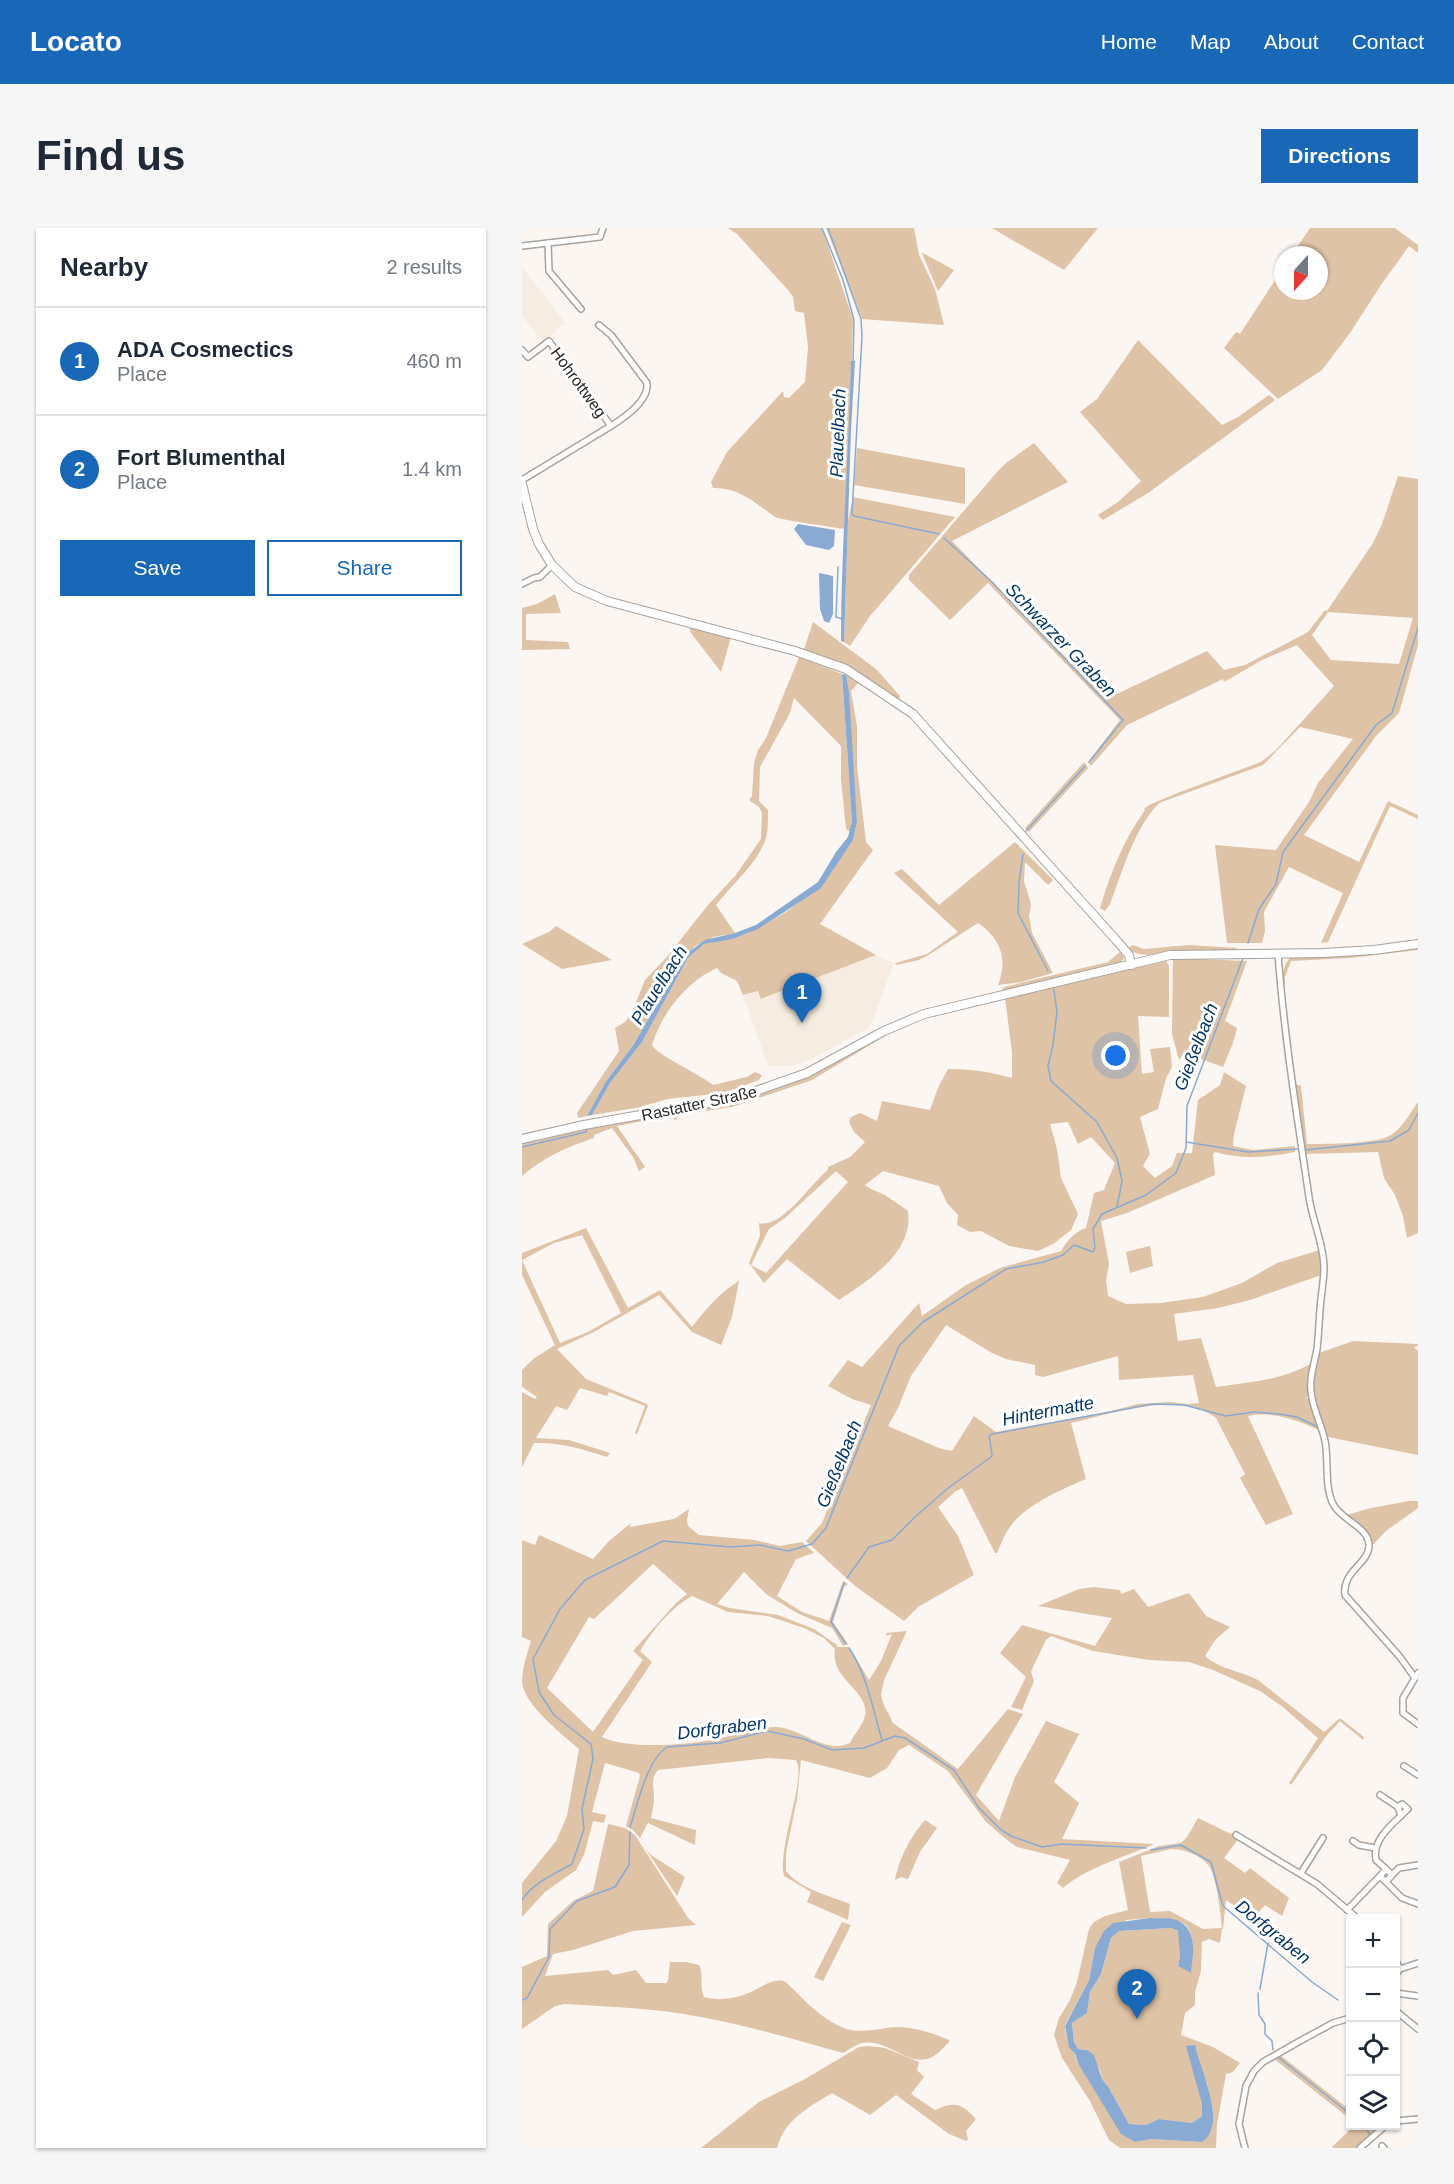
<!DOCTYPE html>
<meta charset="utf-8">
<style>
:root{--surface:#fff;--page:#f6f6f7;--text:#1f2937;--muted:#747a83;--line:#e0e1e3;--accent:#1968b7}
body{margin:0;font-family:Helvetica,sans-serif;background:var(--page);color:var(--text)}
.controls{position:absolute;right:18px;bottom:18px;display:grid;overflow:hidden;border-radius:0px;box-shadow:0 2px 4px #0004}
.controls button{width:54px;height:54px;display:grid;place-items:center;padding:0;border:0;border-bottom:2px solid var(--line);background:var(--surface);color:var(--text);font:30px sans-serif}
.compass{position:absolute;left:752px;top:18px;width:54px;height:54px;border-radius:50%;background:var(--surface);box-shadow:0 2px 4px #0004;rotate:201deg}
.you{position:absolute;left:594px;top:828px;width:21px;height:21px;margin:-15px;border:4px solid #fff;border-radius:50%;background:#1a73e8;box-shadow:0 0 0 9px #1a73e833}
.badge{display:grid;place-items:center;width:39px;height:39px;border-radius:50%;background:var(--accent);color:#fff;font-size:20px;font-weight:700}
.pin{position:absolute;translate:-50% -50px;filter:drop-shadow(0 2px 3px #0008)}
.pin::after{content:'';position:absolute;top:32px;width:21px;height:18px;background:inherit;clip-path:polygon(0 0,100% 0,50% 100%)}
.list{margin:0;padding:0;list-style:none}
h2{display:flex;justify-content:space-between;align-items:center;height:78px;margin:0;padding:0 24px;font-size:26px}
h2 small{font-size:20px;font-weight:400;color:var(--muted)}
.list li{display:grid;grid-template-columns:39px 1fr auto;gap:18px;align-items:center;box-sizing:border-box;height:108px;padding:0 24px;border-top:2px solid var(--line)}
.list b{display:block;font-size:22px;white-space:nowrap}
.list p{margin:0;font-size:20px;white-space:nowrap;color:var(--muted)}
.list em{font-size:20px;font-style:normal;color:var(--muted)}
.actions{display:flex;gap:12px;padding:18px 24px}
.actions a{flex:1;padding:14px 0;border:2px solid var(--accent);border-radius:0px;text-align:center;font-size:21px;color:var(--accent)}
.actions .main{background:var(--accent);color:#fff}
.icon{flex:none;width:33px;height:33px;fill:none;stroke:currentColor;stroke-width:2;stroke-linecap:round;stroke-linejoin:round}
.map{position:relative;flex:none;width:896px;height:1920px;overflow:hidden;border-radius:0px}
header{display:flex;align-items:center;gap:36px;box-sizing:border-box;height:84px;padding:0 30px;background:var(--accent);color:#fff}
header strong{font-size:28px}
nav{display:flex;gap:33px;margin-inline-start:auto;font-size:21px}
.intro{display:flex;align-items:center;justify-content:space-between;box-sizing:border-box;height:144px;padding:0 36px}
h1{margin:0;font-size:42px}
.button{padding:15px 27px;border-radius:0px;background:var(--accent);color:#fff;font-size:21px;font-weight:700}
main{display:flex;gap:36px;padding:0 36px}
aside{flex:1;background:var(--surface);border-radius:0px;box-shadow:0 2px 4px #0004}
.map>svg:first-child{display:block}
</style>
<header>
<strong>Locato</strong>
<nav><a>Home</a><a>Map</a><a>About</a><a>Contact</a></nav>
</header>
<div class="intro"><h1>Find us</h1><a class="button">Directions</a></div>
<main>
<aside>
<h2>Nearby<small>2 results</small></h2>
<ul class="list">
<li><span class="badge">1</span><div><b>ADA Cosmectics</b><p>Place</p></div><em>460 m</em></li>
<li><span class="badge">2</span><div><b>Fort Blumenthal</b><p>Place</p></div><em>1.4 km</em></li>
</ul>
<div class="actions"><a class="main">Save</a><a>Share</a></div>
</aside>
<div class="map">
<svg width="896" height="1920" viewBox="0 0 896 1920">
<rect width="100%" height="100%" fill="#fbf6f2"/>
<!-- built -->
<g fill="#f6ece1">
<polygon points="0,39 43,95 21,114 0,88"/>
<polygon points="354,727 372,735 348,799 290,831 270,838 246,838 221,767 236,763 240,771"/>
</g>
<!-- green -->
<g fill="#dfc3a6" fill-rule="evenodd">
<path d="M206 0H300L331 91 327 233 322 301C312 299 257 292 253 289 233 275 217 259 191 260L189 254 205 224 261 163 262 169 267 170 283 154 286 119 282 85 273 83 271 69 266 62 215 6Z"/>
<polygon points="304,0 392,0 397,27 413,61 422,97 340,91"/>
<polygon points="470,0 576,0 542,42"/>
<polygon points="788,0 873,0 896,17 896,25 887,18 859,57 828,105 800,142 756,171 702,120 714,104 718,106 761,40 761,63 797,63 797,27 770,27"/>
<polygon points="399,24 432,42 416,63 400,25"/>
<polygon points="616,112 700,197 716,189 747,167 753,172 626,265 581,292 576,287 596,274 619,253 558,184 575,171"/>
<path d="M512 215 546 254 430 313 576 462 595 466 685 423 702 442 723 437 786 404 803 382 805 383 851 315 860 296 876 248 896 251V417L877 485 854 508 782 607 837 634 866 573 896 587V591L868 578 806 714 799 715 821 665 767 639 742 684 743 703 740 715H705L693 617 754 622 787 574 796 555 831 511 778 499 741 537 637 575C612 601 601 642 588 676L583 683 578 680C588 646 602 611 623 582L622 581 627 577 658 564 739 534 754 522 812 458 775 417 740 432 702 454 701 451 605 497 569 538 566 534 598 492 466 355 428 392 387 352V347L475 244 484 235ZM806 384 891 390 877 436 809 432 790 407Z"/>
<polygon points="335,220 443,240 443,276 332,257"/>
<polygon points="331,269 433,289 348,388 328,418 322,414 326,293"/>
<polygon points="33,366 39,385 4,386 4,412 46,414 48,421 0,422 0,380 15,376"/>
<polygon points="291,394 354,441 378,468 377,471 332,443 282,421"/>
<polygon points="167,398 209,409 199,444 169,405"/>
<path d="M277 429 320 446 330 593 328 604 324 601 319 551V518L272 470 268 485 238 539 237 573 246 582C246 590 246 598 245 606 238 634 211 655 194 677L213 705 192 709 173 718 150 749 112 816 83 855 65 888 56 890 55 885 97 823 93 800 103 794 110 784 123 752 144 730 186 677 213 648 239 611 240 585 237 579 227 572 230 568 232 535 236 522 244 510Z"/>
<path d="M324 447 337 454 329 463 335 498V538L344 614 351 622 298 696 354 727 239 771 236 763 221 767 215 753 199 745 195 740C165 753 139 786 130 817 135 827 179 847 191 857L225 849 233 844 240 847 237 852 201 865 146 871 114 880 70 887 88 855 120 814 166 730 182 716 223 706 236 700 264 684 288 666 331 612 335 594Z"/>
<polygon points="562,534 566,540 507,604 503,600"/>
<path d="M493 614 531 652 526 657 503 634 502 653 509 676 507 688 510 705 531 745 499 754 476 757C486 731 479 711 456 695L405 728 397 732 374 737 373 735 405 726 436 704 372 645 380 641 417 677Z"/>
<polygon points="34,698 90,732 40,741 0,716 27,704"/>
<path d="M611 717 622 721 667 717 715 720 714 722C697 722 679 722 662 722 642 723 626 732 607 722V719Z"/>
<path d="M896 718V722L828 730 769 733 763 749 762 770C761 757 758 740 768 730Z"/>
<polygon points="598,724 602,730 598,736 482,764 480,762 482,759 586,734"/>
<polygon points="651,730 725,733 703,793 715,800 711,815 701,839 662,825 657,832 650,806"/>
<path d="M644 733 647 738V789L616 788 620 846 632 844 628 821 648 819 650 839 644 850 636 881 618 889 628 926 621 938 633 950 650 938 655 925H670L676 872 698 857 702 844 724 858 712 906 711 918 731 922 773 918V924C747 929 720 932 693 924L691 926 693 947 605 985 579 993 587 1036 584 1052 586 1068 604 1076 639 1075 681 1069 720 1055 755 1035 798 1022 799 1047 728 1072 696 1080 652 1086 656 1113 679 1110 694 1159C727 1154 758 1153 788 1136V1168L783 1170 788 1171 799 1203C776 1192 752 1183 726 1188L771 1286 744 1297 718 1250 723 1246 694 1190C656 1162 591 1186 549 1195L564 1251C539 1262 504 1276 488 1299 482 1307 479 1316 475 1325H473L440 1260 434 1263 416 1279 436 1308 452 1347 396 1379 382 1393 333 1358 284 1313 300 1295 349 1177 330 1171 306 1158 326 1132 340 1139 397 1075 400 1088 444 1057 478 1040 539 1023C545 1013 552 1004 564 1000L572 965 582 962 593 935 569 909 556 916 546 894 528 896 535 921 539 950 556 986 549 1002 531 1016 516 1023 487 1018 459 1003 448 1004 435 997 436 987 425 975 417 958 361 943 343 957 349 961 363 967 386 983C392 1024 347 1052 317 1072L265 1031 242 1055 227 1035 238 1008 237 995C260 1001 289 955 306 942V939L328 929 343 914 332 904 327 894 329 889 338 885 355 893 360 873 408 882 416 860 426 841C449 841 468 844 490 850V824L483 770ZM314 943 326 954 244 1045 229 1037 247 1001 263 990ZM424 1097 470 1125 484 1131 513 1137V1147L521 1149 596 1128 597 1152 671 1147 677 1175 666 1176 648 1174 615 1176 586 1184 474 1204 452 1188 430 1223 417 1220 366 1198 376 1180 389 1148Z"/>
<path d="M357 809 358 811 290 852 210 879 157 887 153 893 150 887 151 885C189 879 227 872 263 858 296 845 326 827 357 809Z"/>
<path d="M773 856 779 858 785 916C803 916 856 916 869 907 881 899 888 885 896 874V1005L885 1010 881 988 873 967 862 950 856 924 783 926Z"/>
<path d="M145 886 149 891H132L95 898 123 939 117 943 111 929 90 900 72 907V910C45 919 22 929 0 948V914L57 901Z"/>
<path d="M64 1000 106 1080 138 1062 170 1099C184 1081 197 1065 217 1053L210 1089 199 1117 170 1104 137 1067 70 1105 35 1121 64 1151 125 1176 126 1178 115 1206 113 1205 123 1178 87 1164 85 1168 58 1160 45 1182 34 1178 14 1210 47 1212 88 1225 85 1229C60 1221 38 1214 12 1215L0 1239V1164L13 1171 15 1169 0 1159V1142L11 1131 33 1117 0 1047V1032L38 1115 66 1104 99 1085 60 1007 32 1015 0 1032V1025Z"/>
<polygon points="628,1018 631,1038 608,1045 604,1024"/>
<polygon points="831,1113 896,1116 896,1118 892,1119 896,1123 896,1227 806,1209 802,1206 790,1153 797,1125"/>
<polygon points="887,1273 896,1273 896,1280 864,1303 849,1319 847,1311 821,1288 849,1280"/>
<path d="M167 1281 165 1292 166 1298 177 1307 233 1312 258 1318 280 1314 292 1325 274 1331 255 1368 280 1384 307 1393 321 1353 326 1356 322 1359 311 1394 326 1416 321 1418 310 1400 275 1385 244 1366 222 1344 195 1376 208 1380 256 1387 292 1401 315 1417V1419H327L347 1452 359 1433 370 1406 365 1408 364 1405 385 1403 362 1452 359 1467 361 1475 371 1495 436 1541 486 1481 501 1486 454 1567 477 1593 493 1549 524 1493 557 1506 532 1554 557 1575 540 1611 632 1616C603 1629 566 1639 541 1660L535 1655 548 1632 495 1619 485 1612 464 1594 426 1543 387 1517 377 1522 365 1540 348 1550 279 1532 275 1571 264 1625V1643C278 1661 308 1668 328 1676L326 1692 285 1674 289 1664 262 1648C255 1620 285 1549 274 1532L246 1530 136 1542C128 1551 132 1560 132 1570 132 1577 130 1584 129 1590L174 1602 173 1617 126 1595 118 1610 111 1602 104 1598 118 1548 117 1545 83 1535 70 1584 84 1587 82 1595 71 1593 62 1627 54 1642 23 1664 0 1689V1655L34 1613 45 1588 57 1521C40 1506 2 1477 0 1454 0 1441 5 1426 9 1413L0 1409V1312L13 1317 17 1307 71 1331 87 1313 109 1295 108 1299 152 1291ZM131 1336 165 1366 154 1375 111 1423 121 1432 71 1504 25 1460 67 1389 72 1391ZM170 1368 206 1384 246 1388 282 1400 302 1410 313 1421C307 1452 352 1464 342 1491 339 1499 332 1507 328 1515 303 1527 278 1499 253 1499 235 1500 217 1506 199 1510 170 1517 106 1522 80 1509L130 1434 118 1423C131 1402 148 1380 170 1368Z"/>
<path d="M572 1359 598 1362 599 1366 612 1361 626 1379 667 1365 684 1388 708 1399 694 1411 683 1428C697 1441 719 1443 736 1452L802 1504 818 1490 842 1509 841 1512 818 1493 805 1507 769 1557 767 1555 796 1510 761 1479 738 1463 691 1442 667 1434 627 1432 571 1423 529 1408 524 1412 511 1439 509 1444 512 1453 500 1482 489 1479 504 1449 478 1425 500 1397 573 1418 590 1390 516 1378 557 1361Z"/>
<path d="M676 1590 717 1610 702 1630 723 1645 728 1640 767 1670 760 1688 743 1677 737 1684 728 1678 723 1685 704 1672 701 1701H700L698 1715 687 1711 680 1714 679 1743 673 1764V1777L663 1785 659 1807 691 1819 718 1835 711 1844 704 1846 695 1896 694 1920H598L587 1912 568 1873 540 1830 532 1807 537 1790 548 1772 555 1754 567 1701 572 1694 583 1688 606 1682 597 1634 637 1618 659 1615 665 1609ZM649 1621C662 1621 679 1627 687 1638 694 1647 699 1687 700 1700L681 1701 648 1683 628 1684 619 1628ZM629 1690C636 1691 646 1690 654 1692 676 1697 671 1728 669 1744L656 1738 658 1728 657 1704 649 1700 597 1703 589 1710 579 1746 568 1764 565 1785 550 1795 552 1814 556 1821 565 1822 578 1842 580 1851 587 1860 607 1896 624 1897 637 1891 670 1895 680 1888V1876L675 1855H685C689 1873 699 1903 680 1914L629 1911 613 1914 557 1837C552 1823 543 1813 543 1797L567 1752 573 1720 604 1692Z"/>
<path d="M403 1592 415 1600 398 1624 386 1651 379 1649 373 1652C377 1630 389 1608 403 1592Z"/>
<path d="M86 1596 103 1600 113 1607 166 1690 174 1697 111 1703 51 1722 31 1726 23 1748 86 1742 91 1747 114 1742 124 1755H144L146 1752 148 1734H164L177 1737C182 1747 177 1759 182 1769 196 1773 210 1771 224 1766 237 1762 250 1748 264 1754 281 1771 299 1791 322 1800 339 1807 360 1799 377 1799 395 1800 411 1805 427 1812V1814C421 1820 414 1829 405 1831 383 1837 363 1808 337 1816 332 1818 326 1822 321 1825 274 1812 227 1798 179 1789 134 1780 88 1779 43 1776L33 1778 0 1801V1739L25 1728 26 1696 51 1673 71 1663Z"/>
<polygon points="123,1620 129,1627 163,1649 155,1668"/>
<polygon points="320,1694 329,1697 301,1753 292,1749"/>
<path d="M347 1818 363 1820 397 1834 395 1842 402 1849 389 1866 413 1882C432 1873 440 1875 454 1891L444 1903 446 1911 444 1913 427 1906 374 1867 348 1887 310 1865C287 1879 262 1892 255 1920H179L237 1874 283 1851 337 1819Z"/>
<polygon points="758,1827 828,1882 828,1891 751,1830"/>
<polygon points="832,1898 849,1898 855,1902 836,1920 812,1920 810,1919"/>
</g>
<!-- water -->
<g fill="#89aad2">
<path d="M329 133H333L329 202 322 414 319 413C319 320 327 226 329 133Z"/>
<polygon points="276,296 313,302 312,318 307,322 284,317 272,301"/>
<polygon points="297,345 311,348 311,386 307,395 302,393 298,381"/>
<polygon points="320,446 324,447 327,465 335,594 331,612 299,660 236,701 210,711 182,716 166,730 120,814 88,855 70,887 65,888 83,855 112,816 163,727 183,712 213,705 234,697 296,654 314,624 326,609 330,593"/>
<path d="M628 1690C637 1691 650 1689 657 1693 676 1703 671 1728 669 1745L656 1738 658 1728 656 1703 649 1700 597 1703 589 1710 579 1746 568 1764 565 1785 550 1795 552 1814 556 1821 565 1822 572 1827 580 1851 587 1860 607 1896 624 1897 637 1891 670 1895 680 1888V1876L664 1818 673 1817C677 1839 707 1898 680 1914L629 1911 613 1914 599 1906 557 1837 553 1826 547 1819 543 1798 567 1752 573 1720 582 1703 591 1695Z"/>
</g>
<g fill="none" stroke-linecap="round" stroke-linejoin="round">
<!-- stream -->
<g stroke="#89aad2" stroke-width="1.5">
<polyline points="300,0 321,52 332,92 331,135"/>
<polyline points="306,0 339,91 340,109 330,286 332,288 417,306"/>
<polyline points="422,310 470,354 601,492 567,534"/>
<polyline points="316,339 314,389 320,391"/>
<polyline points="504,603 563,538"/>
<polyline points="501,626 497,654 496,685 526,743"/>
<polyline points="726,715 737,681 754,656 761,624 854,497 870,485 896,400"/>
<polyline points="532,762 535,784 531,817 526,838 529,853 575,894 595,930 600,953 595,979"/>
<polyline points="664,914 726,924 776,921"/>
<polyline points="0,919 64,904 65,900"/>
<polyline points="783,922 868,913 887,902 896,885"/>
<polyline points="325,1350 347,1319 370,1312 393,1289 425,1261 469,1229 470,1226 467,1208 470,1206 631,1176 662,1177 704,1188 732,1184 757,1186 775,1189 796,1199"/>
<polyline points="322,1355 309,1394 324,1416"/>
<path d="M327 1420C345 1446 351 1482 360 1512"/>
<path d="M108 1599C116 1576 124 1533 145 1519L198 1515 245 1503 282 1511 310 1522 342 1520 373 1508 383 1510 432 1542 457 1580 478 1601 489 1608 520 1619 539 1616 624 1620"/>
<polyline points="629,1622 659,1617 689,1634 701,1678 790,1754 816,1772"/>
<path d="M0 1672C11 1655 32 1646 50 1636L62 1601 60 1581 71 1531 69 1516 32 1487 17 1464 11 1431 38 1381 63 1352 141 1313 209 1319 238 1317 266 1323 290 1316 304 1300 377 1118 401 1094 484 1041 522 1034 541 1027 552 1017 571 1024 573 1020 571 1001 580 986 624 967 654 945 664 920 665 878 721 730"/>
<polyline points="738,1761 746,1715"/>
<polyline points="736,1765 737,1787 743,1796 743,1806 750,1813 751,1822"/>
<polyline points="0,1772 5,1770 27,1729 28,1701 55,1673 93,1659 107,1637 108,1604"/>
<polyline points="756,1829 828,1886"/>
<polyline points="843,1898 848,1907"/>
</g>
<!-- street casing -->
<g stroke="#a7a39e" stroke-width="8">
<g id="street">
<polyline points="26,15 27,43 59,81"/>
<polyline points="0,18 78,9 81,0"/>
<path d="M77 97 89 107 125 155C127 173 103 189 89 198"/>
<polyline points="0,122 6,129 27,113 89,198 0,252"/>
<polyline points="0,356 12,350 18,349 30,337"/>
<path d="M756 726C762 807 775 888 787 969 790 992 802 1016 802 1040 802 1050 800 1061 799 1071 797 1088 797 1105 795 1121 792 1138 786 1152 790 1170 793 1185 800 1199 803 1213 807 1234 802 1257 811 1276 819 1292 845 1298 847 1316 848 1336 820 1342 823 1367L878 1429 893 1450"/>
<polyline points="896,1445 881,1470 881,1485 896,1496"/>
<polyline points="882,1538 896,1547"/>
<polyline points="858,1567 876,1579"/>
<polyline points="714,1607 795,1656 835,1690"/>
<polyline points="831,1613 837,1617 853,1620"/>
<path d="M864 1641 854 1632C849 1611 873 1594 886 1581L880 1576 876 1579 879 1588"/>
<polyline points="779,1645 801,1610"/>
<polyline points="870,1647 877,1640 896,1637"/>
<polyline points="864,1654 870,1647 864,1641 858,1648 880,1670 896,1676"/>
<polyline points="825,1682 858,1648"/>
<polyline points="874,1733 878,1741"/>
<polyline points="874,1746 878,1741 896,1735"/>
<polyline points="874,1765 896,1768"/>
<polyline points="874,1783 896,1801"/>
<polyline points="874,1893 896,1891"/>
<polyline points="860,1918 862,1920"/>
<polyline points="723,1920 717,1896 724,1858 732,1843 741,1834 778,1813 811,1795 828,1790"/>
<polyline points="838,1920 863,1898"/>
</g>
</g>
<!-- secondary casing -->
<g stroke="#a7a39e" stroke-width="10">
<g id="secondary">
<polyline points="0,256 11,301 17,316 30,337 53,359 85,373 273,423 324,441 391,486 595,713 607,727 609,737"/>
<polyline points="0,911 62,897 214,870 285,845 362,803 402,786 648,727 801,725 852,722 896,716"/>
</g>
</g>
<!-- street -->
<use href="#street" stroke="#fff" stroke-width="5"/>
<!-- secondary -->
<use href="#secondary" stroke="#fff" stroke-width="8"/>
</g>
<g text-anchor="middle" stroke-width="6" stroke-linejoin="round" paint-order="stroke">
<!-- street labels -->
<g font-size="16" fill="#2a2927" stroke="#fff">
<text transform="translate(57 154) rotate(54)" y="6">Hohrottweg</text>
<text transform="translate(177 875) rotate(-12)" y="6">Rastatter Straße</text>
</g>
<!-- water labels -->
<g font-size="18" font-style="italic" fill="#053869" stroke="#fff">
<text transform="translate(316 205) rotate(-88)" y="6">Plauelbach</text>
<text transform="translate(539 412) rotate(46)" y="6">Schwarzer Graben</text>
<text transform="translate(137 757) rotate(-58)" y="6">Plauelbach</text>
<text transform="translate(674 819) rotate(-69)" y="6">Gießelbach</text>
<text transform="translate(526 1183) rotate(-11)" y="6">Hintermatte</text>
<text transform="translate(317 1236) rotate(-68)" y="6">Gießelbach</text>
<text transform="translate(200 1500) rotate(-7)" y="6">Dorfgraben</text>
<text transform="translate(751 1704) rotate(39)" y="6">Dorfgraben</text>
</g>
</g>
</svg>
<div class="controls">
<button>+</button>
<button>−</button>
<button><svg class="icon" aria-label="locate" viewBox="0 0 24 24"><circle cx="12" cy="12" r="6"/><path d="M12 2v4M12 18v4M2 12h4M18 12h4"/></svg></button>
<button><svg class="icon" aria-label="layers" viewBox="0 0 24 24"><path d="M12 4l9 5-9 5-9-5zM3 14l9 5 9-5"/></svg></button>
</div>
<svg class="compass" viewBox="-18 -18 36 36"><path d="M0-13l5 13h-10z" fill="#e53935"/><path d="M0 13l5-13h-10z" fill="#747a83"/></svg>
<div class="you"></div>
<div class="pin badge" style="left:280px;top:795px">1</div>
<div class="pin badge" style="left:615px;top:1791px">2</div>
</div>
</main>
